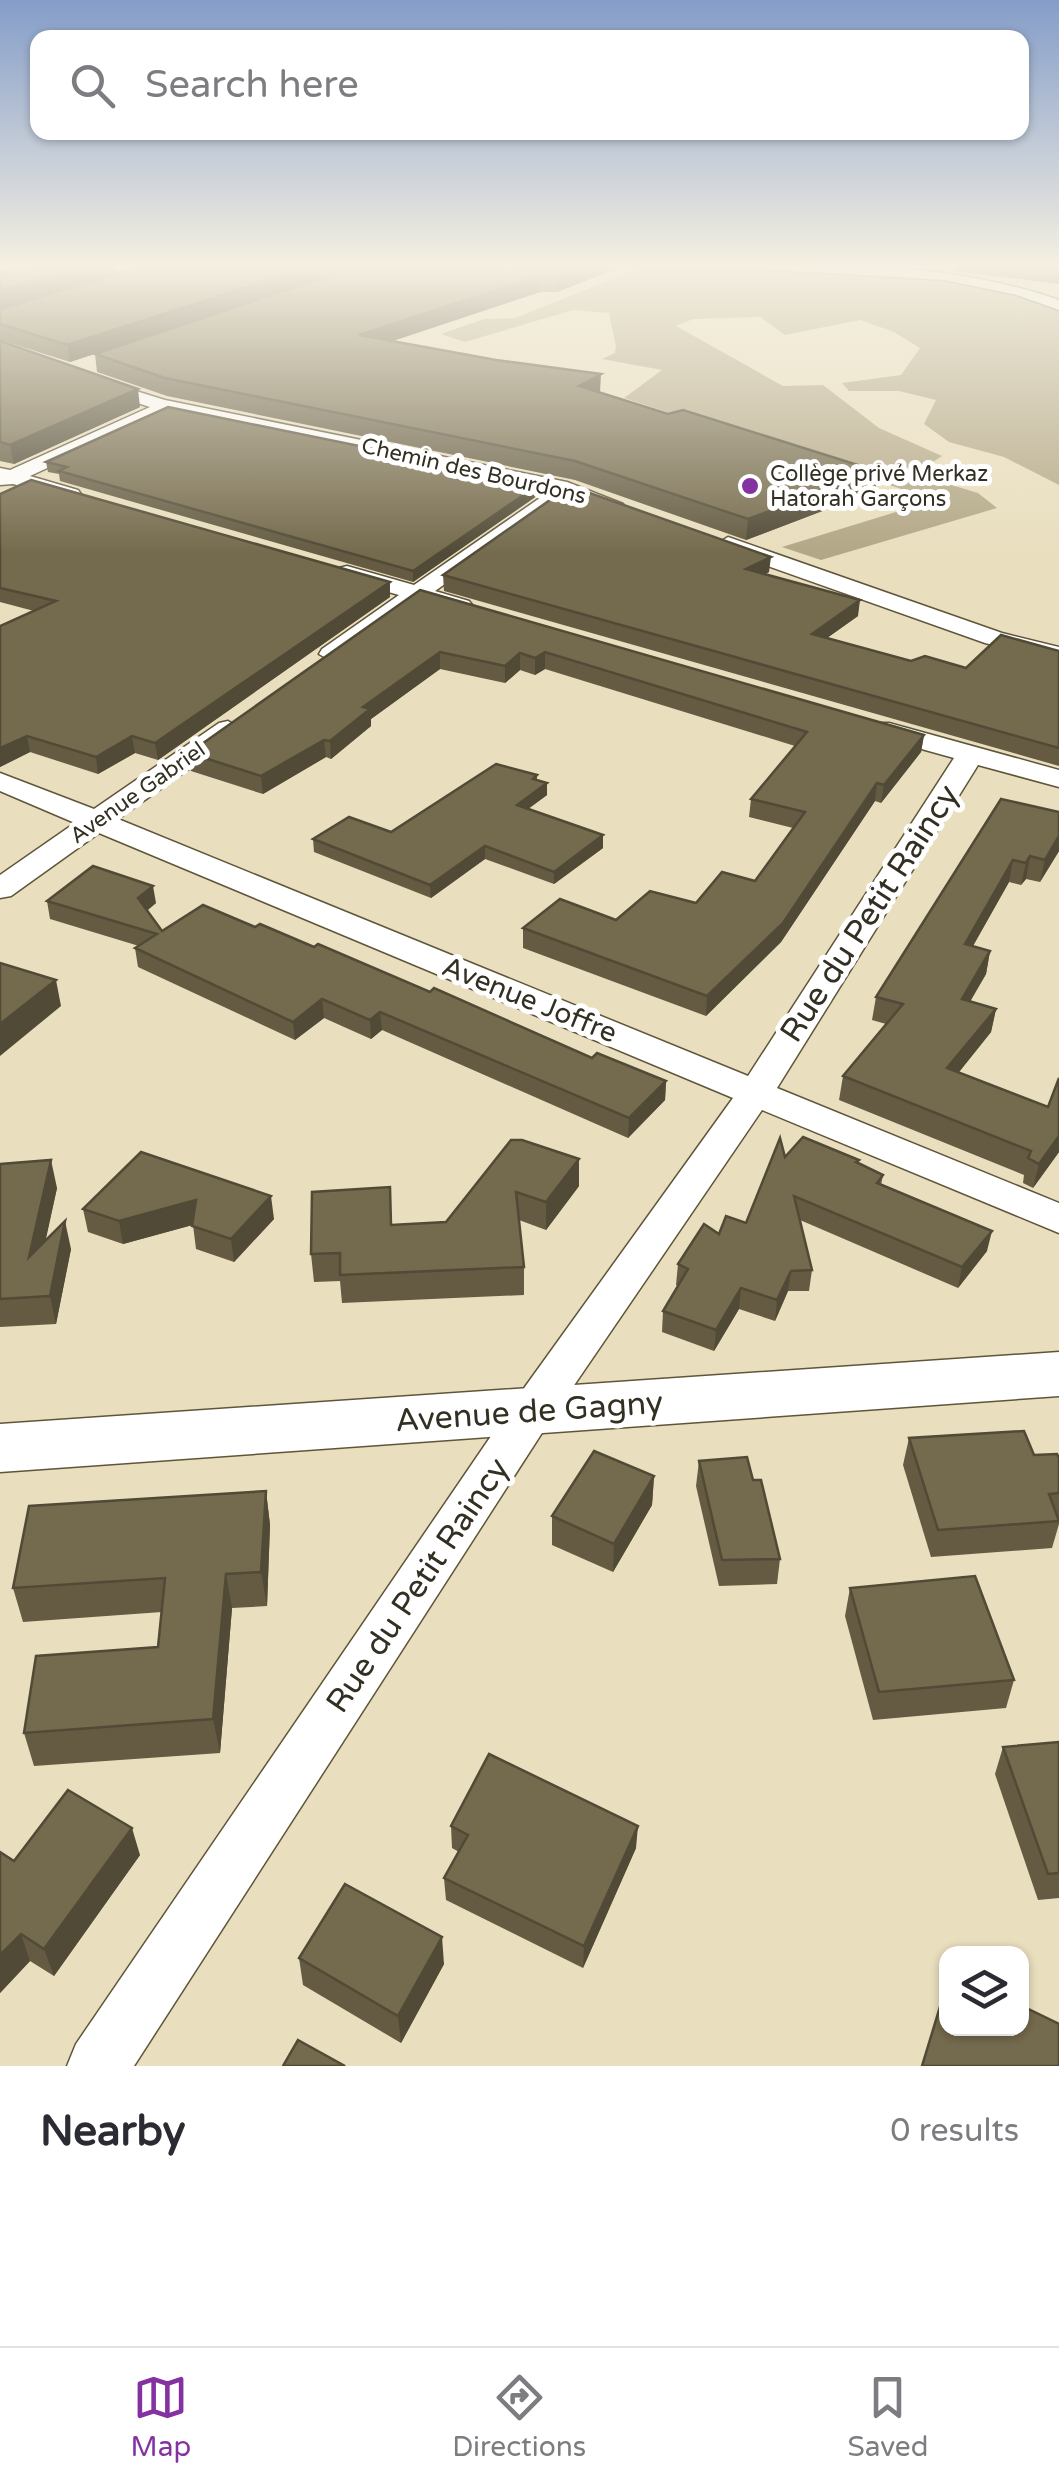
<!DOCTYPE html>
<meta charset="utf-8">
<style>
:root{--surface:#fff;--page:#f7f7f7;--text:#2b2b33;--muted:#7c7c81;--line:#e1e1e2;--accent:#8432a2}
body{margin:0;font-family:"Varela Round",sans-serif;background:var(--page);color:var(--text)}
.controls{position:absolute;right:30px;bottom:30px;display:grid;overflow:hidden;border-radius:20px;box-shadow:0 2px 8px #0004}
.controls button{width:90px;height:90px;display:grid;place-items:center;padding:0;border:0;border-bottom:2px solid var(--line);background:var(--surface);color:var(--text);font:50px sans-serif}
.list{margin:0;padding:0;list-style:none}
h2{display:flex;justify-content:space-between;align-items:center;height:130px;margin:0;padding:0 40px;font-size:42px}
h2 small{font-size:32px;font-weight:400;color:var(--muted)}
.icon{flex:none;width:55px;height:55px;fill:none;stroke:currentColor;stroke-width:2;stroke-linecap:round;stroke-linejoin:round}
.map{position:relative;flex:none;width:1059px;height:2066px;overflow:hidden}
.search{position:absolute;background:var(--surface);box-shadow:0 2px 8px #0004;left:30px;right:30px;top:30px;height:110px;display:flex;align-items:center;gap:25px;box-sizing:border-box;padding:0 35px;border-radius:20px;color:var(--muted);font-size:38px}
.sheet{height:280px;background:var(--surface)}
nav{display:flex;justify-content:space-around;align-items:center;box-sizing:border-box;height:140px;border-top:2px solid var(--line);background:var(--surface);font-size:28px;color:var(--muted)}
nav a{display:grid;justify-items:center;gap:5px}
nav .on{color:var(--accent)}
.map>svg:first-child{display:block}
</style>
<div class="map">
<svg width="1059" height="2066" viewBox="0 0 1059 2066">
<rect width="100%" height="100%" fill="#e9debe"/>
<!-- forest -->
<polygon fill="#b2a786" points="650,264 954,280 1009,290 1059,311 1059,485 1004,457 949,442 924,424 936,400 899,391 849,391 842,383 901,375 920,348 894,332 860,320 785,335 760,317 693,319 676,326 783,386 823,385 879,428 942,456 915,474 978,493 997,508 821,560 782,547 935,500 624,398 662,370 602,359 615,353 616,347 609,313 573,310 465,342 441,334 484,319 515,318"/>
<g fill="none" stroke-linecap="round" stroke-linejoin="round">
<!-- minor casing -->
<g stroke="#5f5539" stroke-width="3">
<g id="minor">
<path d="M740 264C849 264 955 264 1059 300V310L1017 295 945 280 747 268Z"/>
<polygon points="94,378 165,400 567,482 623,504 613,510 569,496 435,591 469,601 473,606 469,611 461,613 421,602 340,659 331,661 319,654 322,649 399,595 339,578 336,573 339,568 347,566 414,585 550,491 169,412 30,476 78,490 81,494 78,498 71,500 13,484 0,485 0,468 10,470 150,407 88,387 88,379"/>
<polygon points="728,537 1002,633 1059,647 1059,661 985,643 720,549 717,544"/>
<polygon points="228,721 241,729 237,735 118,819 748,1076 954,758 871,735 867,729 871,723 889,723 1059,770 1059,787 978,765 777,1088 1059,1203 1059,1233 762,1110 549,1422 134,2066 67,2066 76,2044 517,1398 733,1098 99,833 11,896 0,898 0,875 75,823 0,791 0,773 94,809 219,723"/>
</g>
</g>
<!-- tertiary casing -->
<g stroke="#5f5539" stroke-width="3">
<g id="tertiary">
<polygon points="68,264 135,264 126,270 0,283 0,271"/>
<polygon points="1059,1352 1059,1396 0,1472 0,1424"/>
</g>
</g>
<!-- minor -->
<use href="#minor" fill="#fff" fill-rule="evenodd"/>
<!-- tertiary -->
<use href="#tertiary" fill="#fff" fill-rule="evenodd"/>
</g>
<!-- wall -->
<g fill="#645b42">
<polygon points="64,264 114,264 116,274 133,269 132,264 366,264 70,362 0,340 0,309"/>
<polygon points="366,264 629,264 557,292 540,292 392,341 600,392 599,392 668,414 877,471 875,491 746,540 575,480 167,396 97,372 95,354"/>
<polygon points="956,264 1059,264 1059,284 955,271"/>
<polygon points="0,341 140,407 14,464 0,461"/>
<polygon points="46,462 541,483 541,493 413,582 60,481 59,474 48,472"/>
<polygon points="0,494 390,597 158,760 135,753 98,774 30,752 0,767 0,626 34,611 0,602"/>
<polygon points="769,572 765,574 858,616 827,638 911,661 966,668 1059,651 1059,766 444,591 443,575"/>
<polygon points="420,590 924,735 921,752 881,803 875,801 781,942 706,1016 523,948 523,928 616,920 696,903 755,881 793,828 749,817 751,799 795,746 545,669 535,675 520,670 505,683 440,669 371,719 371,726 331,759 326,757 263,794 191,771 189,753"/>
<polygon points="537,775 537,780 547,783 547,795 528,809 603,848 554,884 485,859 431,898 314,852 313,839 391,832"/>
<polygon points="1059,812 1059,851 1040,882 1026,879 1021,885 1009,882 973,946 990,951 986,974 970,1002 996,1009 991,1032 959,1072 1048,1107 1059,1078 1059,1152 1033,1188 1023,1183 1024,1175 839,1100 843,1076 886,1024 872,1020 876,997"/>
<polygon points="47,901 156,903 147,910 162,931 255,927 314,947 592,1058 666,1081 665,1100 628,1138 382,1030 371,1039 324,1018 295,1040 138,967 135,948 139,946 50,919"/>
<polygon points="785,1157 859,1160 859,1163 883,1175 881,1185 987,1251 958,1288 800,1220 812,1270 809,1291 788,1291 775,1321 739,1309 714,1351 662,1332 663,1311 678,1286 676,1285 678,1264 719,1234 746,1223"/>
<polygon points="579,1159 579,1186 546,1230 519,1220 524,1267 524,1295 342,1303 340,1281 314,1282 311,1254 392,1225 446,1222"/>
<polygon points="0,1164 57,1188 45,1241 71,1249 56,1324 0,1327"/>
<polygon points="83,1209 274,1219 234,1262 196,1249 193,1225 123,1244 88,1232"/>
<polygon points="909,1438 1059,1458 1059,1524 1052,1548 931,1557 903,1465"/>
<polygon points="699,1461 753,1480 780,1559 777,1584 719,1586 696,1486"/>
<polygon points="654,1476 652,1505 613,1572 552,1545 552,1516"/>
<polygon points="266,1491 270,1525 267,1606 232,1608 220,1753 34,1766 24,1733 158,1647 162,1612 23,1622 13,1588"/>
<polygon points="850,1588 1014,1680 1006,1708 873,1720 845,1616"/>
<polygon points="1059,1742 1059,1898 1038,1900 995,1774 1003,1747"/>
<polygon points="451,1826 636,1848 583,1968 446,1900 444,1878 459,1852 452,1848"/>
<polygon points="140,1855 54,1976 30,1961 0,1993 14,1861"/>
<polygon points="299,1958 444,1964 401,2043 303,1985"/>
</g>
<!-- shaded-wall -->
<g fill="#514a36">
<polygon points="0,264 27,264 0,267"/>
<polygon points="96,264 114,264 116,275 0,308 0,291"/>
<polygon points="318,264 366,264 70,362 67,345"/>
<polygon points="588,264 629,264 557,292 557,276"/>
<polygon points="540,276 540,292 360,352 359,335"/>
<polygon points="601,374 600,392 579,404 579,386"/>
<polygon points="138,389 140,407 14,464 10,445"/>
<polygon points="877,471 875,491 746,540 748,519"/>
<polygon points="541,483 541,493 413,582 413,571"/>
<polygon points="771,557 769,572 745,585 746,569"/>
<polygon points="390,582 390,597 158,760 155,743"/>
<polygon points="860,600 858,616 810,650 812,634"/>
<polygon points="440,652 440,669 371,719 371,726 331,759 330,741 363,707"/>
<polygon points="545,652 545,669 535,675 535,658"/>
<polygon points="520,653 520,670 505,683 505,666"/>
<polygon points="924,735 921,752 881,803 884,785"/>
<polygon points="27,736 30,752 0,767 0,748"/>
<polygon points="132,736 135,753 98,774 96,757"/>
<polygon points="324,740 326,757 263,794 261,776"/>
<polygon points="547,783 547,795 517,817 517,805"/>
<polygon points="877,783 875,801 781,942 706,1016 707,996"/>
<polygon points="603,835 603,848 554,884 554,872"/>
<polygon points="1059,836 1059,851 1040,882 1045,860"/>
<polygon points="485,846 485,859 431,898 430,885"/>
<polygon points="1030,856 1026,879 1021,885 1026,863"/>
<polygon points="1013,860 1009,882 961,967 965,944"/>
<polygon points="153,886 156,903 141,916 138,898"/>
<polygon points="990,951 986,974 957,1023 962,999"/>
<polygon points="56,980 61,1006 0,1056 0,1024"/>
<polygon points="322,999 324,1018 295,1040 293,1022"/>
<polygon points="996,1009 991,1032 943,1092 947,1068"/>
<polygon points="380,1012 382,1030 371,1039 370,1020"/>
<polygon points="666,1081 665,1100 628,1138 629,1118"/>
<polygon points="1059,1136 1059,1152 1033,1188 1039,1164"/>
<polygon points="579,1159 579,1186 546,1230 546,1202"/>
<polygon points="51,1160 57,1188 36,1285 29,1257"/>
<polygon points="271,1196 274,1219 234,1262 231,1239"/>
<polygon points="196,1200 199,1223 123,1244 119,1221"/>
<polygon points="65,1221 71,1249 56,1324 50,1296"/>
<polygon points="992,1231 987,1251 958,1288 962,1267"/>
<polygon points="791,1271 788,1291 775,1321 777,1300"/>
<polygon points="741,1288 739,1309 714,1351 716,1330"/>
<polygon points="654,1476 652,1505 613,1572 614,1544"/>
<polygon points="266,1491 270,1525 267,1606 261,1572"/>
<polygon points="226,1574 232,1608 220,1753 213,1719"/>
<polygon points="638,1826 636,1848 583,1968 584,1946"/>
<polygon points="132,1828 140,1855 54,1976 44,1949"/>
<polygon points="21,1934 30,1961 0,1993 0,1955"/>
<polygon points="442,1937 444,1964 401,2043 398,2016"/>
</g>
<!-- building -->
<g fill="#746a4d" stroke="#514a36" stroke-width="2.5">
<polygon points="64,264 96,264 0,291 0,271"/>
<polygon points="150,264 318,264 67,345 0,324 0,309"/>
<polygon points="366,264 588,264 557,276 540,276 359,335 496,360 601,374 579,386 668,414 683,410 877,471 748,519 575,461 165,378 95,354"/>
<polygon points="1028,264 1059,264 1059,268"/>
<polygon points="0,341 138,389 10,445 0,442"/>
<polygon points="168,407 541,483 413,571 59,471 67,467 46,462"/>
<polygon points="31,480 390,582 155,743 132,736 96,757 27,736 0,748 0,626 56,601 0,588 0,494"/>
<polygon points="570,486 771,557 746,569 860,600 812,634 911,661 925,656 966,668 1001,635 1059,651 1059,748 443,575"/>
<polygon points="420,590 924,735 884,785 877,783 783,923 707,996 523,928 560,899 616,920 650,891 696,903 722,872 755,881 805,812 751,799 807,732 545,652 535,658 520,653 505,666 440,652 363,707 370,709 330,741 324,740 261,776 189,753"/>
<polygon points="496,764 537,775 533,779 547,783 517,805 603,835 554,872 485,846 430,885 313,839 349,817 391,832"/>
<polygon points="1001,799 1059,812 1059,836 1045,860 1030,856 1026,863 1013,860 965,944 990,951 962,999 996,1009 947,1068 1048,1107 1059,1078 1059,1136 1039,1164 1028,1158 1031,1151 843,1076 903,1004 876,997"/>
<polygon points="93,866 153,886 138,898 162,931 203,905 255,927 260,924 314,947 318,944 430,992 434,988 592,1058 597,1053 666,1081 629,1118 380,1012 370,1020 322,999 293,1022 135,948 157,934 47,901"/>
<polygon points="0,963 56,980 0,1024"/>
<polygon points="803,1137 859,1160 856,1162 883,1175 877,1183 992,1231 962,1267 794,1196 812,1270 791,1271 777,1300 741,1288 716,1330 663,1311 688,1269 678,1264 704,1224 719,1234 726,1216 746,1223 780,1138 785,1157"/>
<polygon points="511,1140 522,1140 579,1159 546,1202 516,1192 524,1267 340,1275 340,1253 311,1254 312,1192 390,1187 391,1225 446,1222"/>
<polygon points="141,1152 271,1196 231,1239 192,1226 196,1200 119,1221 83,1209"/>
<polygon points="51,1160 29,1257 65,1221 50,1296 0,1299 0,1164"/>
<polygon points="1024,1431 1034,1455 1057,1454 1059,1458 1059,1493 1049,1494 1059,1521 938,1530 909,1438"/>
<polygon points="594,1451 654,1476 614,1544 552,1516"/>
<polygon points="747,1457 753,1480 761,1480 780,1559 722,1560 699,1461"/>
<polygon points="266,1491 261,1572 226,1574 213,1719 24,1733 36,1656 158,1647 165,1578 13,1588 29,1506"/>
<polygon points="975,1576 1014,1680 879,1692 850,1588"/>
<polygon points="1059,1742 1059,1873 1048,1874 1003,1747"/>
<polygon points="489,1754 638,1826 584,1946 444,1878 468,1835 451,1826"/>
<polygon points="68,1790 132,1828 44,1949 21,1934 0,1955 0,1852 14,1861"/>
<polygon points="345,1884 442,1937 398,2016 299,1958"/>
<polygon points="946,1987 946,2028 1022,2028 1022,2006 1059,2024 1059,2066 922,2066"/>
<polygon points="298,2040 345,2066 283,2066"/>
</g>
<!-- sky -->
<linearGradient id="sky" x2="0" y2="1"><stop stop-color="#849dc8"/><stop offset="0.48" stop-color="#f5f0e2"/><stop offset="1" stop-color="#f5f0e2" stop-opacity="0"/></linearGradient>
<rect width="1059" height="554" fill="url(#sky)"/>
<!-- markers -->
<circle fill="#8432a2" stroke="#fff" stroke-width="4" cx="750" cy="486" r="10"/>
<g text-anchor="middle" stroke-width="10" stroke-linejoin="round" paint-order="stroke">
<!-- far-street labels -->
<g font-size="22" fill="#332f22" stroke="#fff">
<text transform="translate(474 470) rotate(13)" y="8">Chemin des Bourdons</text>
<text transform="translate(137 792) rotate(-35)" y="8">Avenue Gabriel</text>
</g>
<!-- far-poi labels -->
<g font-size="22" fill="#332f22" stroke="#fff" text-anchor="start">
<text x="770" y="481">Collège privé Merkaz<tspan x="770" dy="25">Hatorah Garçons</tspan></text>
</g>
<!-- street labels -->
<g font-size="28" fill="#332f22" stroke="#fff">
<text transform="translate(530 999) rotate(22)" y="10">Avenue Joffre</text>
</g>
<!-- near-street labels -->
<g font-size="32" fill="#332f22" stroke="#fff">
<text transform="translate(869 913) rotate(-57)" y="11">Rue du Petit Raincy</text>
<text transform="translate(529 1411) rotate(-4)" y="11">Avenue de Gagny</text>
<text transform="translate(417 1585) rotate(-56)" y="11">Rue du Petit Raincy</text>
</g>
</g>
</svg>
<div class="controls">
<button><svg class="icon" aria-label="layers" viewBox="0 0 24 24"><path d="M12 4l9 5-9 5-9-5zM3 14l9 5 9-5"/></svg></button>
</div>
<div class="search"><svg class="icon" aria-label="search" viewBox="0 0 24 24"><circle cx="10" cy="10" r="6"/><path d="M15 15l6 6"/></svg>Search here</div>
</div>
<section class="sheet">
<h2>Nearby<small>0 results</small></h2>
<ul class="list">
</ul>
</section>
<nav>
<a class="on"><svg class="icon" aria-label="map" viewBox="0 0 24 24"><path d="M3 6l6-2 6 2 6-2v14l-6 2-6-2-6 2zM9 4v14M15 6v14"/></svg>Map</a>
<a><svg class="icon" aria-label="directions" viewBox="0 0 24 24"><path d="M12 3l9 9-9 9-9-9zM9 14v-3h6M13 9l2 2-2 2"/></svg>Directions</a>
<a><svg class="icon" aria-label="saved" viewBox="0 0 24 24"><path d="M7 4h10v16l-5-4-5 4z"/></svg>Saved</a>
</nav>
